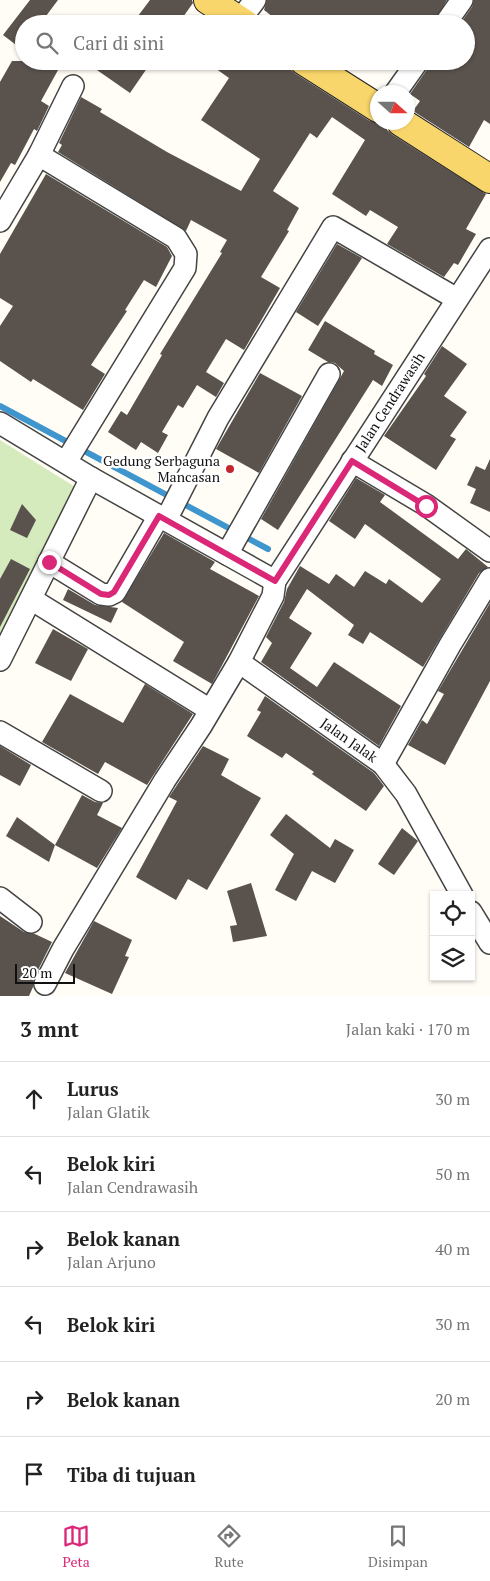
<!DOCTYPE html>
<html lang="id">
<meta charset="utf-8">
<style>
:root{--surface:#fff;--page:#f6f6f6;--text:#222;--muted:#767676;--line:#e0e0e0;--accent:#db2777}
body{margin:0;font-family:"PT Serif",serif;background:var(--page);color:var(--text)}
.controls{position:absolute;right:15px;bottom:15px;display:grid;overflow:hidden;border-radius:0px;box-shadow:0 1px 4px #0004}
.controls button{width:45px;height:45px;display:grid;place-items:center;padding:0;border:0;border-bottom:1px solid var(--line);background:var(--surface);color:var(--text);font:25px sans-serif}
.compass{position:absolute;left:370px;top:85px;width:45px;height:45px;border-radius:50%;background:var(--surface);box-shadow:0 1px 4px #0004;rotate:111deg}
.scale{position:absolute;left:15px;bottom:12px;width:60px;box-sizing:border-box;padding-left:5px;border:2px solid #111;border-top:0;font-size:14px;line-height:18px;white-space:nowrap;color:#111;-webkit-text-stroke:4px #fff;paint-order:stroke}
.stop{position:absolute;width:15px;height:15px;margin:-11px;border:4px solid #db2777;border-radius:50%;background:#fff}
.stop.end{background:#db2777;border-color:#fff;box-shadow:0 1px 5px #0008}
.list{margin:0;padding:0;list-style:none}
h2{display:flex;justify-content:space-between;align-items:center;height:65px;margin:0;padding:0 20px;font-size:21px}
h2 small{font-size:16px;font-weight:400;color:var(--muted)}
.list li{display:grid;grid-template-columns:32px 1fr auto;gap:15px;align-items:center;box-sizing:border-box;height:75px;padding:0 20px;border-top:1px solid var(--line)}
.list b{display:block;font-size:19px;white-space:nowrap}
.list p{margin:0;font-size:16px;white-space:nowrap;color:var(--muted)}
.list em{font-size:16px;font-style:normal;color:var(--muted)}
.icon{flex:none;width:28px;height:28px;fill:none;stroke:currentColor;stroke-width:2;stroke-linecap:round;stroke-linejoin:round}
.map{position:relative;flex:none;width:490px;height:996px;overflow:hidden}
.search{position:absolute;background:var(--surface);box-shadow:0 1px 4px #0004;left:15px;right:15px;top:15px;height:55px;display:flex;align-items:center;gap:12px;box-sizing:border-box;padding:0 18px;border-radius:28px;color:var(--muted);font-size:19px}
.sheet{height:515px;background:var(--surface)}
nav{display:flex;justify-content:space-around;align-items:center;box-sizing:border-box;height:70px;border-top:1px solid var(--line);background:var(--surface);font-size:14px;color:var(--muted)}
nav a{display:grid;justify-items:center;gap:2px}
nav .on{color:var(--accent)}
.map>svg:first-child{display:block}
</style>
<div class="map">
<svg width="490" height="996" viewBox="0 0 490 996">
<rect width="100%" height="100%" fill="#fffdf5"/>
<!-- green -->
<polygon fill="#d5ebbd" points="0,440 80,490 0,644"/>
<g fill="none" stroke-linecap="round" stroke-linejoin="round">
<!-- stream -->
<polyline stroke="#3f96cf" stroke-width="6" points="0,406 268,549"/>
</g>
<!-- building -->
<g fill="#5a524d">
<polygon points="30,0 58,0 40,24 24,24 24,51 3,35"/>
<polygon points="150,0 192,0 193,3 178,24 132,24"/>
<polygon points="267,0 447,0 433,24 282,24 264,10"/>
<polygon points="474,0 490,0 490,124 484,120 469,147 413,111 420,101 410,94 428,68 430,61 466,61 466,24 460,24 472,7"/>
<polygon points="12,61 63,61 41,101 49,106 37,131 34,129 15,165 11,163 0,182 0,82"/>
<polygon points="84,61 152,61 130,93"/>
<polygon points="205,61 289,61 290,69 296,74 370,121 386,122 387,130 393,135 486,194 466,229 476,234 458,265 454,263 444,277 387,244 398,227 370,210 366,216 332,194 365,140 332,117 317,138 310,133 273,191 299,208 287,230 289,231 261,277 280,288 244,350 226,339 206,372 224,383 216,397 197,385 183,408 178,405 162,432 168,435 158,453 141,442 136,450 108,432 121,411 127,415 162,355 160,354 222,253 220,252 227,240 191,220 186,231 58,152 62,145 59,143 81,97 102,109 100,112 167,152 241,191 260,159 201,120 229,78"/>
<polygon points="46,174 167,247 172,256 156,287 144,280 125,310 127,311 91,365 105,374 83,410 33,379 31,382 0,361 0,326 13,306 0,298 0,254"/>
<polygon points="337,244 362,258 318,326 296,312"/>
<polygon points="325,321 375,351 374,354 393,365 382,386 373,380 278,530 261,519 344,371 335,363 328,362 308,350"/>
<polygon points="442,346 467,364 444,396 467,412 450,436 456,439 436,470 384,436 426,376 424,374"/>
<polygon points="260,373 302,396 259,473 216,449"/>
<polygon points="490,459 490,512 470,503 476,489 467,485 476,466 485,470"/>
<polygon points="356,478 385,495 380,502 458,559 466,549 488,567 479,573 423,667 370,632 363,644 348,635 354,625 307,589 289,618 312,633 290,668 317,687 334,662 401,706 379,746 261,662 272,643 266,637 284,602 287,589 300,566 329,584 336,574 354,587 365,571 386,584 389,579 422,603 441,579 365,524 355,539 329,521"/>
<polygon points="22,504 36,520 27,538 10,530"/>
<polygon points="164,533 215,562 210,569 259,596 212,684 173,661 184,642 122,602"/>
<polygon points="11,559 30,569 0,627 0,579"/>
<polygon points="68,589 95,605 118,608 111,623 63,600"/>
<polygon points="490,603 490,681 445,765 408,745 422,720 427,724 444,694 438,691"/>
<polygon points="53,629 88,649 71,681 35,663"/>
<polygon points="145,684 193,714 147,785 105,762 98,774 42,742 70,694 123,723"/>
<polygon points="265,696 374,773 384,786 366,811 312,774 314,772 286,753 282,758 247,736 261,712 257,710"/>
<polygon points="0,746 31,765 20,786 0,775"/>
<polygon points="203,746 229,759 221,775 261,798 207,890 188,879 176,900 136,877 177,801 169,797"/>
<polygon points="82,795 95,802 103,803 97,815 122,828 97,868 55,845"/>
<polygon points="286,814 330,848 335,839 354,850 335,883 312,871 296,901 275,890 294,854 270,835"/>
<polygon points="17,817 55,845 49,862 6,836"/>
<polygon points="402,828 418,841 394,875 378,864"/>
<polygon points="251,883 267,936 233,942 230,926 237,925 227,891"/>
<polygon points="0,916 24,932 35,934 52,942 34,978 33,987 29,996 0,996"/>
<polygon points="94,921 132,940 125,956 129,957 112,994 65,973"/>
</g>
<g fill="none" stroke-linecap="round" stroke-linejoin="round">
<!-- minor casing -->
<g stroke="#444" stroke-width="24">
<g id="minor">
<polyline points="240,20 255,0"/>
<polyline points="445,24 462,0"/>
<polyline points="396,92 418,61"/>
<polyline points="39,155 176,238 186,254 185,268 66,462"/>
<polyline points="0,221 39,155 73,86"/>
<polyline points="0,423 91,478 275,581"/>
<polyline points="352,461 426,505 490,551"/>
<polyline points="166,520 218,418 333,227 457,299"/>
<polyline points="227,554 329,374"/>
<polyline points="49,562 101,594 109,595 115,592 159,516"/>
<polyline points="31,599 210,710"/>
<polyline points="0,660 91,478"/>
<polyline points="239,662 383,764 406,794 462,895"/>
<polyline points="0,732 101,791"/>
<polyline points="383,764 450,645 490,579"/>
<polyline points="0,898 31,922"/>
<polyline points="471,912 490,943"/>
<polyline points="45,984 63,949 165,780 201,726 239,662 273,596 275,581 490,249"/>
</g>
</g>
<!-- major casing -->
<g stroke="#222" stroke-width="30">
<g id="major">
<polyline points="208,0 245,24"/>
<polyline points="304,61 378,108"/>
<polyline points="401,122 490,179"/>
</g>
</g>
<!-- minor -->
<use href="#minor" stroke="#fff" stroke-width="21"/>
<!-- major -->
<use href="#major" stroke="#f9d66b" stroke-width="28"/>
</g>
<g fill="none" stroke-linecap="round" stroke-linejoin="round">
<!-- route -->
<polyline stroke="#db2777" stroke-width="6" points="49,562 101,594 109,595 114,592 159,516 275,581 352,461 426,506"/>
</g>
<!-- markers -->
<circle fill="#c4262e" stroke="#fff" stroke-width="2" cx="230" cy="469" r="5"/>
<g text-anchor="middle" stroke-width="5" stroke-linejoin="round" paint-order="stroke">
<!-- street labels -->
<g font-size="14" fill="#111" stroke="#fff">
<text transform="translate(390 402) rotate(-57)" y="5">Jalan Cendrawasih</text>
<text transform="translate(349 740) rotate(35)" y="5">Jalan Jalak</text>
</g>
<!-- poi labels -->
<g font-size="14" fill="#111" stroke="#fff" text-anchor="end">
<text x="220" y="466">Gedung Serbaguna<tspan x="220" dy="16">Mancasan</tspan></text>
</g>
</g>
</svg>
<div class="controls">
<button><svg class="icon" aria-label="locate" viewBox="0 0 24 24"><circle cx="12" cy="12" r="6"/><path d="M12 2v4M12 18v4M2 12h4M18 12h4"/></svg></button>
<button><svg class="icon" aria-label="layers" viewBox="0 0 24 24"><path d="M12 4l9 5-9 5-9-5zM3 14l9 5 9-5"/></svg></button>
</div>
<svg class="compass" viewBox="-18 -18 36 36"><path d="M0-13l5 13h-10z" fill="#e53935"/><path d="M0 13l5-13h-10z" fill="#767676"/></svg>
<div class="scale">20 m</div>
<div class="stop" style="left:426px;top:506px"></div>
<div class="stop end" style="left:49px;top:562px"></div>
<div class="search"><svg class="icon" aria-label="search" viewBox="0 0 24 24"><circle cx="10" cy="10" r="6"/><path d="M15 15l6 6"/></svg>Cari di sini</div>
</div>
<section class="sheet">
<h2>3 mnt<small>Jalan kaki · 170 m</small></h2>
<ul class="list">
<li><svg class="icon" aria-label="ahead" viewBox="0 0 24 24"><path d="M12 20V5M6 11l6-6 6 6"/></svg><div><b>Lurus</b><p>Jalan Glatik</p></div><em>30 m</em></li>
<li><svg class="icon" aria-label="left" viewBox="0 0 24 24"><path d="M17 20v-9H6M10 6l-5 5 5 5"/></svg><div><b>Belok kiri</b><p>Jalan Cendrawasih</p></div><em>50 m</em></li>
<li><svg class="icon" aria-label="right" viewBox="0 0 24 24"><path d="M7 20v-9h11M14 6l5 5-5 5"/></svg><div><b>Belok kanan</b><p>Jalan Arjuno</p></div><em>40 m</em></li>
<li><svg class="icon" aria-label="left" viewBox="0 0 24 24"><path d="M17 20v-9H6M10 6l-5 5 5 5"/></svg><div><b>Belok kiri</b></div><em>30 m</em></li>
<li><svg class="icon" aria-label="right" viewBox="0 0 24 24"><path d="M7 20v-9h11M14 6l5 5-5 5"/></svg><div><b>Belok kanan</b></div><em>20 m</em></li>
<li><svg class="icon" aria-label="arrive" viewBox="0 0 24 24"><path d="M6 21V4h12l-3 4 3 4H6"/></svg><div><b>Tiba di tujuan</b></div></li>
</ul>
</section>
<nav>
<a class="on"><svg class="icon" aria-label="map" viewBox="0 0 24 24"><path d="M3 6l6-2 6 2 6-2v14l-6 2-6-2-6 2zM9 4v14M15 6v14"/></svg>Peta</a>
<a><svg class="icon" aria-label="directions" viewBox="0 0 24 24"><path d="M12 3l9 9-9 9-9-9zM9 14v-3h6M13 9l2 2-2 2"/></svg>Rute</a>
<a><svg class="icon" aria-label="saved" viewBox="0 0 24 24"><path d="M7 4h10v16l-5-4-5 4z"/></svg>Disimpan</a>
</nav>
